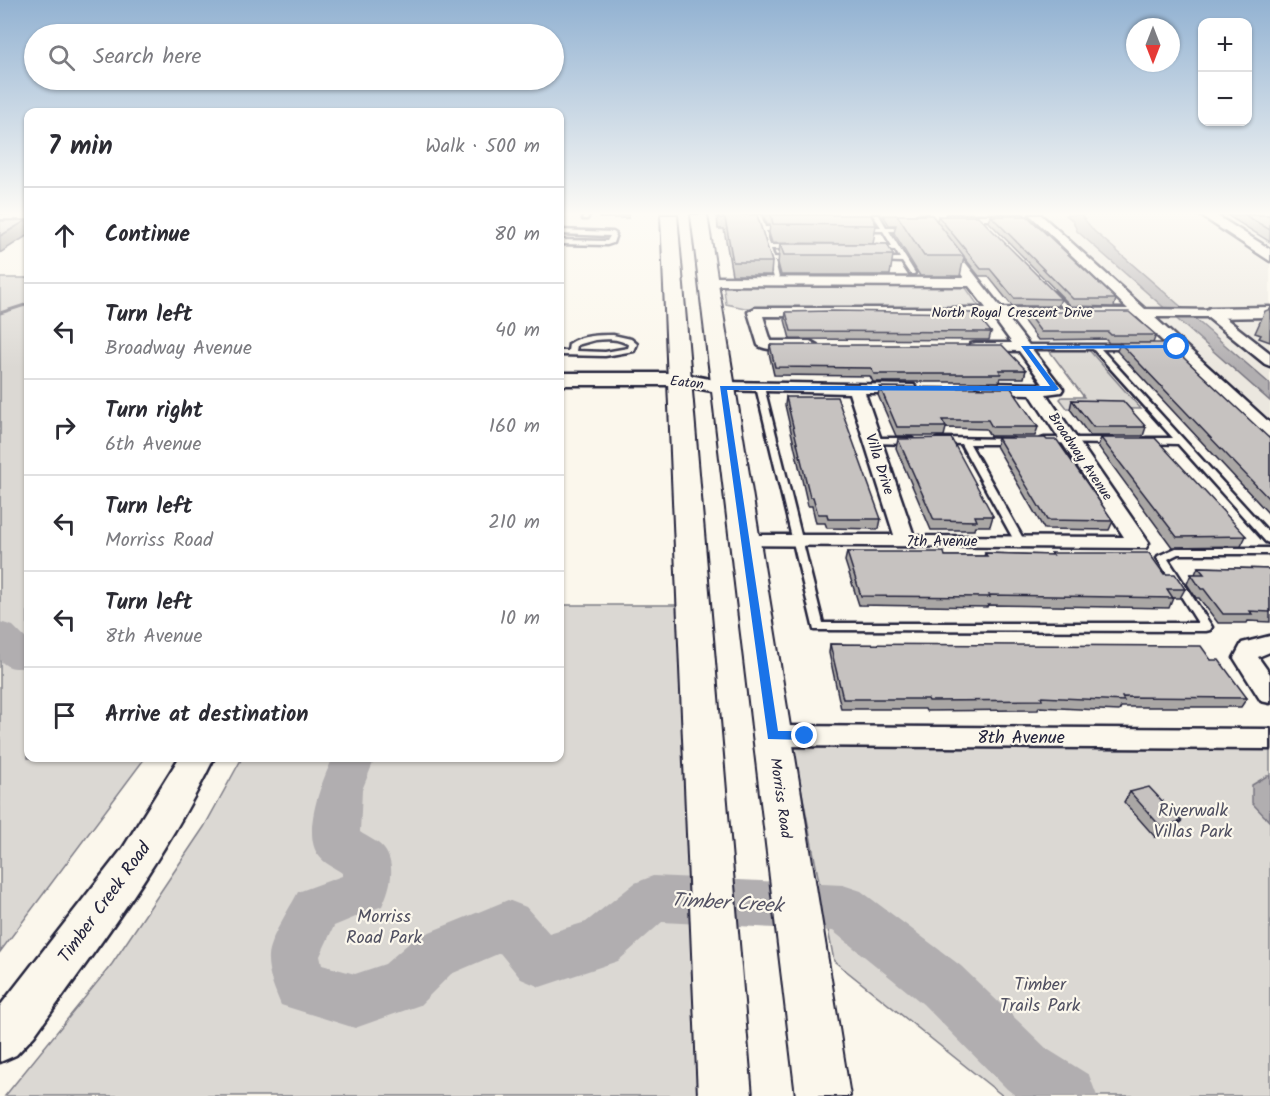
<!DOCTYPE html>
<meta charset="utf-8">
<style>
:root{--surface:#fff;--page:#f7f7f7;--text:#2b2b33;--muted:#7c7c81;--line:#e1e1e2}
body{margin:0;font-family:Kalam,sans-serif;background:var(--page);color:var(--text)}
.controls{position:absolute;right:18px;top:18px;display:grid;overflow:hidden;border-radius:12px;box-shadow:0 2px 4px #0004}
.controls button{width:54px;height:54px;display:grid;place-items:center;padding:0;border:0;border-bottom:2px solid var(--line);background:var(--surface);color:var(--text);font:30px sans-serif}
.compass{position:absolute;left:1126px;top:18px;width:54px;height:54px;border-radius:50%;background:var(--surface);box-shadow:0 2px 4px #0004;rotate:180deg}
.stop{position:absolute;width:18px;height:18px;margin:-14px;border:4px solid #1a73e8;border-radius:50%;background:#fff}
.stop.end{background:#1a73e8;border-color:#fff;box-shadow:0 2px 6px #0008}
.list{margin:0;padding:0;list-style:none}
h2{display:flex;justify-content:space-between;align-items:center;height:78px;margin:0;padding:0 24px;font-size:26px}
h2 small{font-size:20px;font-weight:400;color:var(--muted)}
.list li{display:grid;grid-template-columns:39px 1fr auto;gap:18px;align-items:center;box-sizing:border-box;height:96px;padding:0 24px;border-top:2px solid var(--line)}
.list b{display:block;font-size:22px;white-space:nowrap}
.list p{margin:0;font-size:20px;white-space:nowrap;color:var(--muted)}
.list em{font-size:20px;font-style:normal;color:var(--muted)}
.icon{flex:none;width:33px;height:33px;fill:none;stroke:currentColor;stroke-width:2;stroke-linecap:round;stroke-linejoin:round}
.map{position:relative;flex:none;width:1270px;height:1096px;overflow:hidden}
.search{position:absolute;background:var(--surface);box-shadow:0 2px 4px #0004;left:24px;top:24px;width:540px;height:66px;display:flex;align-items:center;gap:15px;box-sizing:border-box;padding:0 21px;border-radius:33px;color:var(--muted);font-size:22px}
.panel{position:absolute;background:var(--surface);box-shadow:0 2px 4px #0004;left:24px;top:108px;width:540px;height:654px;border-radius:12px}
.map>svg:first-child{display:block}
</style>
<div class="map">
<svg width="1270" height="1096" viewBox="0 0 1270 1096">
<rect width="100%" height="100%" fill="#fbf7ec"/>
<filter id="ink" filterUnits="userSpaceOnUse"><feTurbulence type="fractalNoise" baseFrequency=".0167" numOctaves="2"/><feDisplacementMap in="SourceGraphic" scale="12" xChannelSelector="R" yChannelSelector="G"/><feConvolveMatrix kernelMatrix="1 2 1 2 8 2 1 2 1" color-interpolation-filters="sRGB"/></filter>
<g filter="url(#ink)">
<!-- built -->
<polygon fill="#ebe7df" points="1030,215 1270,215 1270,440"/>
<!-- green -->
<g fill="#dbd8d3" stroke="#7e7d87" stroke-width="1.5">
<polygon points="0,278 28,278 28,758 145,758 0,952"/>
<polygon points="723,283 964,285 980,308 745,308 726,304"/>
<polygon points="1048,349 1088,349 1141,409 1067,408 1060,399 1062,397 1084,397"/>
<polygon points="560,605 681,605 699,1096 5,1096 112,964 204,827 242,758 560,758"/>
<polygon points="1270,744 1270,1096 1003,1096 834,961 793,745"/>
</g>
<!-- water -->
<g fill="#b1aeb0" stroke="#787681" stroke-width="1.5">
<polygon points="1066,215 1081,215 1094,231 1270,384 1270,401 1077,231 1073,221"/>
<polygon points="1267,776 1270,776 1270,822 1252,803 1252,785"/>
</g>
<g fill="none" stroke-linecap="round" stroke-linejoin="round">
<!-- stream -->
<polyline stroke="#787681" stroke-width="3" points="0,313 28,304"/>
<!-- river -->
<g fill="#b1aeb0" fill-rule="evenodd">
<path d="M0 622 13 626 28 641V667C18 669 7 669 0 660Z"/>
<path d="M333 758H375L362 790 360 832C367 837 379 842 384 849 397 866 390 889 382 906L334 926 320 956 322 965 355 974 385 964 415 938 508 900 526 907 549 933 586 922 635 883 653 876 843 885 861 891 961 966 1047 1049 1089 1075 1097 1096H1016L1007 1089 923 1004 833 931 662 922 618 961 540 987 521 979 500 953 451 974 420 1005 355 1028 281 1005C275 991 267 972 268 956 269 939 290 908 298 892L342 876V873C335 868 324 863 319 856 301 834 322 780 333 758Z"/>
</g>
<!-- service casing -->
<g stroke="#22223b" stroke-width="5">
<g id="service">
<polygon points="583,215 589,215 587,219 583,219"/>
<polygon points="755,215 761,215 765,227 783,227 786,229 783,231 766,231 770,245 794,245 797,247 794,249 771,249 774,257 793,258 796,260 793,262 775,261 780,282 775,281"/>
<polygon points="873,215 879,215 886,227 911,228 911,230 909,231 889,231 915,273 914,274 910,274 902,262 878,261 878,259 880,258 900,258 895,250 876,249 873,247 876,245 892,246 883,231 862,231 859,229 862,227 881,227"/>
<polygon points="560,230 613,232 616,234 613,243 607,245 560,244 560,240 607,241 610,236 560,234"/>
<polygon points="1050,292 1054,292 1072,311 1072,313 1068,313 1050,294"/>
<path d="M613 335 631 339 637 344 634 351 605 356 560 355V351H568L569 344C581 335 599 335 613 335ZM595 340C606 339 619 338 629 345L628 348 605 352 576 351 577 345Z"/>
<polygon points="1021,345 1134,345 1135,347 1131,349 1101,349 1270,534 1270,543 1266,542 1178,444 1143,443 1143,439 1146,438 1173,438 1093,349 1024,349 1020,347"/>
<polygon points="757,385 763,385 764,387 823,623 1198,623 1157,558 1158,556 1176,548 1270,548 1270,554 1178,554 1168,559 1212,627 1210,630 1206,631 814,630 756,387"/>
<polygon points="872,438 911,438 915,441 911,444 869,443 869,439"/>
<polygon points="939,438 1013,439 1013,443 1010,444 970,444 1025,542 1024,544 1020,545 1015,542 961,444 936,443 936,439"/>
<polygon points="1044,438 1112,438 1116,441 1112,444 1041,443 1041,439"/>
</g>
</g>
<!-- minor casing -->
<g stroke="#22223b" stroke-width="5">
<g id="minor">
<path d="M917 215H928L1001 308 1128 309 1030 215H1041L1145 309 1215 310 1270 353V366L1265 364 1207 317H1154L1270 423V437L1264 436 1137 317H1007L1063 389 1061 392 1046 394 1149 543 1146 548 738 545 735 541 738 537 745 535H894L849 393 717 390 715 387 717 384 723 382 914 385 916 388 908 393H865L914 536 1124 537 1030 394 984 393 976 388 984 383 1043 384 1019 351 971 350 969 347 971 344 976 343H1012L993 317 763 316 771 341H810L817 345C811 352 764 352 758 345L748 312 755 308H986L969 286 708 285 702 281 708 277 964 278Z"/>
<polygon points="947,215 1023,215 1025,217 1019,220 951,220 947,219"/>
<polygon points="1270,636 1270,652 1258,657 1270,674 1270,703 1261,701 1234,658 1242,643"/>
<polygon points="772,726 1270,729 1270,749 772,746 763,743 759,736 763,729"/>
</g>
</g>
<!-- tertiary casing -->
<g stroke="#22223b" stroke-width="5">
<g id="tertiary">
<rect x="0" y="215" width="28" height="4"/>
<polygon points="1200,215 1216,215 1270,249 1270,261"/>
<polygon points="1270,307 1270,317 1210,318 1201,313 1210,308"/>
<polygon points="560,373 679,373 730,383 733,387 730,391 723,393 679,385 560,385"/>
<path d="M179 758H214C165 859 99 945 34 1036L16 1055 0 1062V1006L123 848Z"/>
</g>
</g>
<!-- secondary casing -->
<g stroke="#22223b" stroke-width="4">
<g id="secondary">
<polygon points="661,215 677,215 752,1096 698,1096"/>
<polygon points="691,215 707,215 850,1096 796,1096"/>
</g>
</g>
<!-- service -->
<use href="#service" fill="#fbf7ec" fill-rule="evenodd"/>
<!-- minor -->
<use href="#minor" fill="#fbf7ec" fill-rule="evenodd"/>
<!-- tertiary -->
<use href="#tertiary" fill="#fbf7ec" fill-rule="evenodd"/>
<!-- secondary -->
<use href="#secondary" fill="#fbf7ec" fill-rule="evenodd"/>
</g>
<!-- wall -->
<g fill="#aaa7a5" stroke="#22223b" stroke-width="1.5">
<rect x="599" y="215" width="30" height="3"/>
<polygon points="717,215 757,215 772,262 771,275 732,275 724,229 718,229"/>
<polygon points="763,215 871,215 876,225 873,244 772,243 769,233 770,225 767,225"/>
<polygon points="883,215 932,215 937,221 938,216 1061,299 1058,306 1012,306 988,276 979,276 964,257 960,276 920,276 894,233 896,225 889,225"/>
<polygon points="1227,215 1270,215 1270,242"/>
<polygon points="991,216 1116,299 1114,307 1071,306 989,222"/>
<polygon points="780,244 893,255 890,275 781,275 778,263"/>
<polygon points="1270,309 1270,342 1259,338 1261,335 1255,333 1265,311"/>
<polygon points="786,312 991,332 989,340 790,339 785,320"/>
<polygon points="1026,312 1156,335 1153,343 1109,343 1105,339 1038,340 1023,320"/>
<polygon points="1120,343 1270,439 1270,515 1117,351"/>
<polygon points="770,345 1026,370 1024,378 1000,378 999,382 873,382 870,376 774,375 769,353"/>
<polygon points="880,387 1038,427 1035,436 990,436 986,429 946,428 944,436 896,436 878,395"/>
<polygon points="786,397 881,519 879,529 827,528 825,523 816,523 812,506 808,506 785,405"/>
<polygon points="1072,400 1146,427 1143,436 1090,436 1070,409"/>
<polygon points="998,438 1113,521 1109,530 1044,529 996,446"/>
<polygon points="1101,438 1246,536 1241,546 1172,547 1098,446"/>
<polygon points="898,439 993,516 990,526 975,526 974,530 931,530 896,448"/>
<polygon points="847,552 945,556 984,556 985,553 1050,555 1051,553 1164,574 1185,589 1180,598 1173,598 1169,608 988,605 987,607 859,605 845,561"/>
<polygon points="1198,567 1270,569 1270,622 1248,621 1247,623 1218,623 1199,598 1196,598 1187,584 1191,574 1195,574"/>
<polygon points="830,644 1211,660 1247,698 1241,707 1121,707 1119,711 1039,707 1038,710 926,711 925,709 841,709 829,653"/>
<polygon points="1130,792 1181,821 1175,831 1155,837 1124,802"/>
</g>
<!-- shaded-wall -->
<g fill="#8b8886" stroke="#22223b" stroke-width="1.5">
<polygon points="27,220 28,223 28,235 0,253 0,236"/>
<polygon points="1181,821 1175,831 1155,837 1161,827"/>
</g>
<!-- building -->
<g fill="#c6c2c0" stroke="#22223b" stroke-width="1.5">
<polygon points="718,215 757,215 772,262 733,262 725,218 719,218"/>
<polygon points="771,215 871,215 876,225 773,224"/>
<polygon points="897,215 932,215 964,256 924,256"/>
<polygon points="1245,215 1270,215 1270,230"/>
<polygon points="938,216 978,216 1061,299 1014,298 990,269 981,269"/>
<polygon points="991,216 1027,216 1116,299 1073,299"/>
<polygon points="27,220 0,236 0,221"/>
<polygon points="780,244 887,244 893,255 784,255"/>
<polygon points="830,311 976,313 991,332 791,331 786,312"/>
<polygon points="1026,312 1129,312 1156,335 1111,335 1108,332 1041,332"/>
<polygon points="1120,343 1168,343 1270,439 1270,500"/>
<polygon points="770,345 1002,345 1026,370 999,370 1001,374 874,374 871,368 775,367"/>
<polygon points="880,387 1011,388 1038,427 992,427 988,420 942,420 946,427 897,427"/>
<polygon points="786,397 837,397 881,519 828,519 827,514 818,514 813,497 810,497"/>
<polygon points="1072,400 1123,401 1146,427 1093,427"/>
<polygon points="951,438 993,516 975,516 977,521 934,520 898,439"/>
<polygon points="998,438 1045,438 1047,440 1057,440 1113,521 1047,520"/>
<polygon points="1101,438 1155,438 1246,536 1177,537"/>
<polygon points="847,552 944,552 945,556 987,556 985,553 1053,555 1051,553 1149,553 1164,574 1175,574 1185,589 1167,589 1173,598 989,595 990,597 861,596"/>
<polygon points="1198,567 1270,569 1270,612 1250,611 1252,614 1223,614 1204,589 1201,589 1191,574 1204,574"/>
<polygon points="830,644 1201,646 1211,660 1219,660 1247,698 1122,697 1124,701 1041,697 1042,700 929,701 928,699 843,699"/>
<polygon points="1149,787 1181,821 1161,827 1130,792"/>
</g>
</g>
<!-- sky -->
<linearGradient id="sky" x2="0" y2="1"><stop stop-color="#92b2d2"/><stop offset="0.58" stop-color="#fdfbf6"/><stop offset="1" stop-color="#fdfbf6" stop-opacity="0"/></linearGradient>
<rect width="1270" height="368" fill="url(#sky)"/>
<!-- route -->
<polygon fill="#1a73e8" points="1177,345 1179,348 1029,349 1059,389 1055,391 727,390 778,731 805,731 811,736 805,740 768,739 720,386 1050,386 1021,346"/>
<g text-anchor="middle" stroke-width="4.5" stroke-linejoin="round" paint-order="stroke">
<!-- far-street labels -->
<g font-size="14" fill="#22223b" stroke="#fbf7ec">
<text x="1012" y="317">North Royal Crescent Drive</text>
<text transform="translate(687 382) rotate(7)" y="5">Eaton</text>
<text transform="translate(1081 456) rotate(56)" y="5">Broadway Avenue</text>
</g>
<!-- street labels -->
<g font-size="15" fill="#22223b" stroke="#fbf7ec">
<text transform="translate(880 464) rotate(72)" y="5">Villa Drive</text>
<text x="942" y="546">7th Avenue</text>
<text transform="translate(781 798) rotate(82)" y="5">Morriss Road</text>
</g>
<!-- near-street labels -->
<g font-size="18" fill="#22223b" stroke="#fbf7ec">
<text x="1021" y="743">8th Avenue</text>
<text transform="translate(104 902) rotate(-54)" y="6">Timber Creek Road</text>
</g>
<!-- near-park labels -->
<g font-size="18" fill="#505061" stroke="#fbf7ec">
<text x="1193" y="816">Riverwalk<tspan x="1193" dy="21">Villas Park</tspan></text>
<text x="384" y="922">Morriss<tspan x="384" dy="21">Road Park</tspan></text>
<text x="1040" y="990">Timber<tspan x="1040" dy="21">Trails Park</tspan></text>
</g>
<!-- near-water labels -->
<g font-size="20" font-style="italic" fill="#545364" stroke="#fbf7ec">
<text transform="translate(727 902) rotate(3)" y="7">Timber Creek</text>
</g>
</g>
</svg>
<div class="controls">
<button>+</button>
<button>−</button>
</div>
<svg class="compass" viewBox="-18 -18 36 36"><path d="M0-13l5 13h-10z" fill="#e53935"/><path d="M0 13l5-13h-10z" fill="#7c7c81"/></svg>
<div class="stop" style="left:1177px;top:347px"></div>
<div class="stop end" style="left:805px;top:736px"></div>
<div class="search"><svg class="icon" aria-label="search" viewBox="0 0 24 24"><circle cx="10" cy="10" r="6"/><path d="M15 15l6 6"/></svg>Search here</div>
<section class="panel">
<h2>7 min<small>Walk · 500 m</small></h2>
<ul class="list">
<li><svg class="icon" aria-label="ahead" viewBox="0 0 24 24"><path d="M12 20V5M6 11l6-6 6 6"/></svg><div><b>Continue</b></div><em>80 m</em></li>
<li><svg class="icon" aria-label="left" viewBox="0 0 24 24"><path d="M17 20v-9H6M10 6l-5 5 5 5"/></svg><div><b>Turn left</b><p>Broadway Avenue</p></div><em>40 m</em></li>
<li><svg class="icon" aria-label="right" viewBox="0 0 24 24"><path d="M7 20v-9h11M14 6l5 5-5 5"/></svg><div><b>Turn right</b><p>6th Avenue</p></div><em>160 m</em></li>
<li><svg class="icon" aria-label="left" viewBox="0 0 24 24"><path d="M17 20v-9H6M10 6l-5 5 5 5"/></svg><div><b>Turn left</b><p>Morriss Road</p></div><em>210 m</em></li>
<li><svg class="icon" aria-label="left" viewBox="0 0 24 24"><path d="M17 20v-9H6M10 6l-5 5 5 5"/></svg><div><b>Turn left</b><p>8th Avenue</p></div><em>10 m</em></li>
<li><svg class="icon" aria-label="arrive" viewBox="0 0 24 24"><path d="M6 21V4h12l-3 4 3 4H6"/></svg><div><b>Arrive at destination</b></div></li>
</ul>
</section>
</div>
